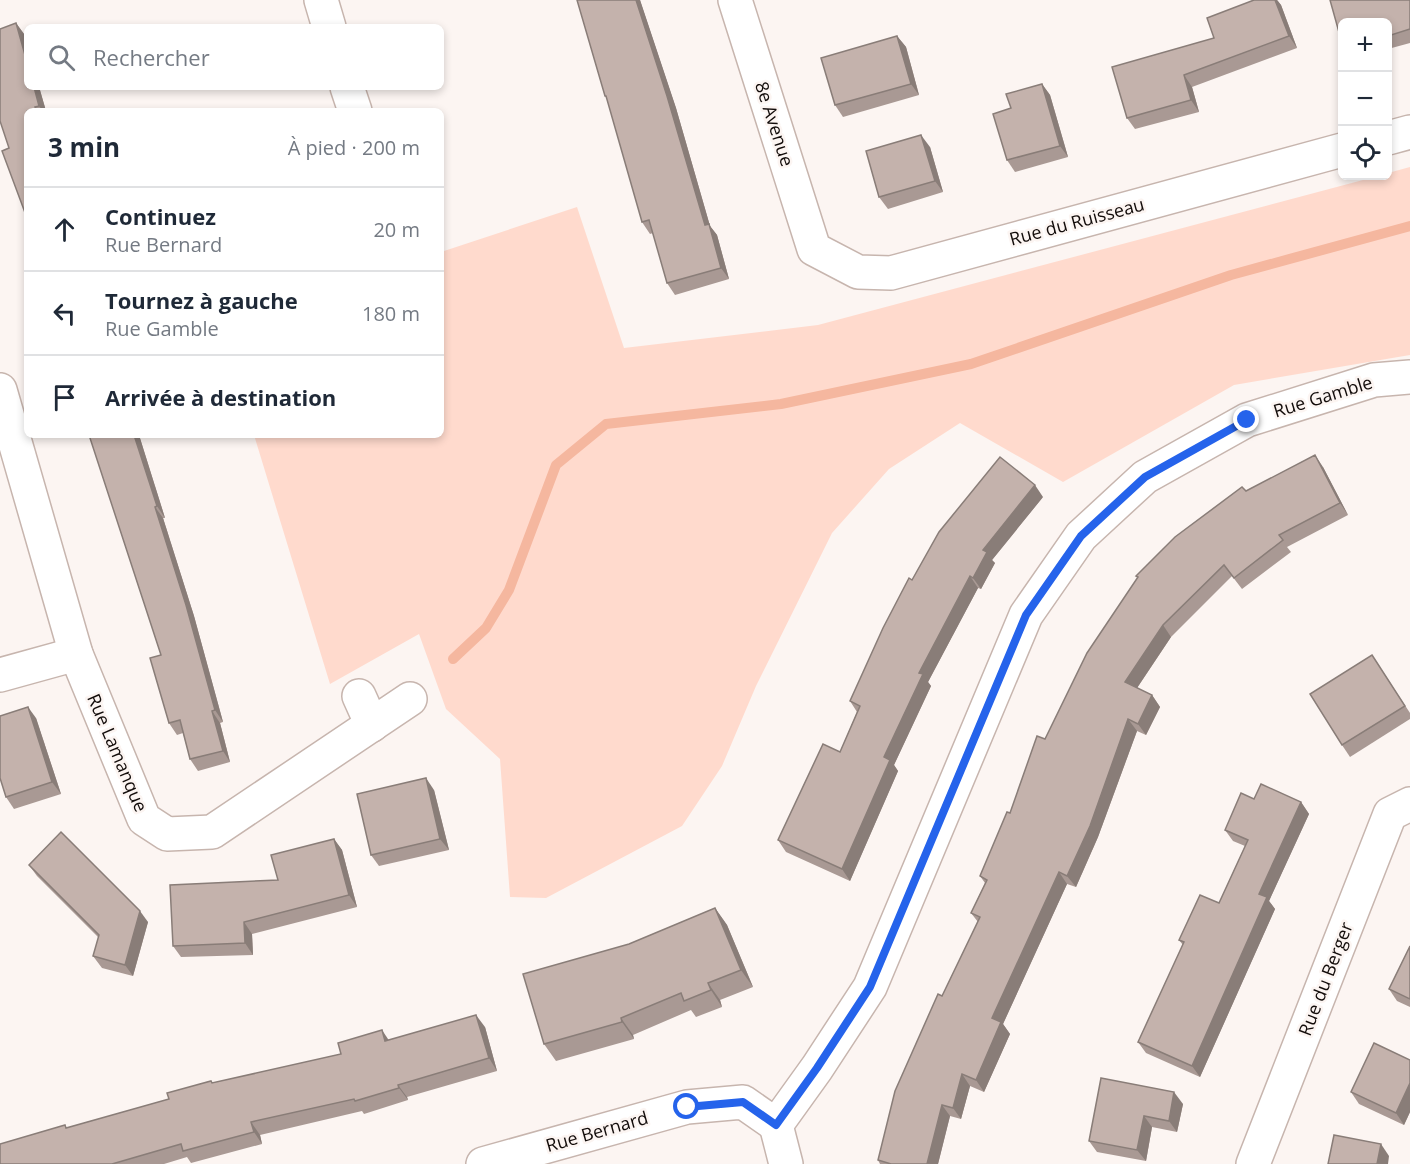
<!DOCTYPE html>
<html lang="fr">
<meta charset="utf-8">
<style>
:root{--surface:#fff;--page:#f6f6f7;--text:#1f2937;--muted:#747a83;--line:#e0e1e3}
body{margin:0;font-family:"Open Sans",sans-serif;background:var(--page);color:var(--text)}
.controls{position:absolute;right:18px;top:18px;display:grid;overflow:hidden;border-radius:9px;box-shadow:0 3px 9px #0003}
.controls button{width:54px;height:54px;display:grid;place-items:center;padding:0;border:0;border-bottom:2px solid var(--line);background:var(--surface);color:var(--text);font:30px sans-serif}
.stop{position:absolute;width:18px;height:18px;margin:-14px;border:4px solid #2563eb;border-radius:50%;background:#fff}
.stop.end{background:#2563eb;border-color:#fff;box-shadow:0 2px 6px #0008}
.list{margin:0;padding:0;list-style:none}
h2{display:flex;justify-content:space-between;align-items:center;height:78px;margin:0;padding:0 24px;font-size:26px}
h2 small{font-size:20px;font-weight:400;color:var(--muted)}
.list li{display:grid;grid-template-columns:39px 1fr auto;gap:18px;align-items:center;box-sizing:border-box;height:84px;padding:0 24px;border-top:2px solid var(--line)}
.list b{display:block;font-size:22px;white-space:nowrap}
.list p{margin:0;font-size:20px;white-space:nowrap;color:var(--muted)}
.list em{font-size:20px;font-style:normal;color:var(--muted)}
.icon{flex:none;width:33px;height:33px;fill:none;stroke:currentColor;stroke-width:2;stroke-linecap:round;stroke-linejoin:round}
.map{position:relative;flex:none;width:1410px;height:1164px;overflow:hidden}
.search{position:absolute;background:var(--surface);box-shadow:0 3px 9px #0003;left:24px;top:24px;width:420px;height:66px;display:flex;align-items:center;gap:15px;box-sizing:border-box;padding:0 21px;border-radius:9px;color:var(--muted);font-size:22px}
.panel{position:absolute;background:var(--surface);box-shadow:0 3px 9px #0003;left:24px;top:108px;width:420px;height:330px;border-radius:9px}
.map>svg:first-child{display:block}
</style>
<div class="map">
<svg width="1410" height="1164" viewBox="0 0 1410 1164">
<rect width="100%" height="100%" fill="#fcf5f2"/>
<!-- green -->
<polygon fill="#ffdacd" points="1410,167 1410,355 1234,385 1063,482 960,423 889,469 832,533 756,686 722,766 682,826 546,898 510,897 500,759 446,709 419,634 330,684 254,435 441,435 441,252 577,207 624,348 818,325 1378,176 1388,176 1388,173"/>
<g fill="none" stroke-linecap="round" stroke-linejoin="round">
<!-- stream -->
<polyline stroke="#f5b79f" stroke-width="10" points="453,659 486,628 509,590 556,465 606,424 781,404 971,364 1231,275 1410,226"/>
<!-- minor casing -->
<g stroke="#c7b5ae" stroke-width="36">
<g id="minor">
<polyline points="321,0 329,27"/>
<polyline points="735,0 814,249 858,272 891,273 1342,150"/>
<polyline points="347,87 355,111"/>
<polyline points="1388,138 1410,132"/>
<polyline points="0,390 76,654 144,819 167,834 212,832 410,699"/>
<polyline points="0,675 76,654"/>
<polyline points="359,696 372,725"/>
<polyline points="483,1164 687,1107 743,1102 776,1125"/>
<polyline points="786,1164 776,1125 817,1068 870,987 1026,615 1081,536 1145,477 1247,420 1374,380 1410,377"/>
<polyline points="1253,1164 1390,814 1410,804"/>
</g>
</g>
<!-- minor -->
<use href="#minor" stroke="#fff" stroke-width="33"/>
</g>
<!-- wall -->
<g fill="#a99994">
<polygon points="577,0 640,0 676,108 710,226 717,235 729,279 675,295 667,283 653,233 650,234 642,222 608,100 605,96"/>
<polygon points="1254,0 1277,0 1281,5 1297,48 1192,87 1199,112 1135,129 1127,118"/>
<polygon points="1410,0 1410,43 1388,49 1388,22"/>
<polygon points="16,23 24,34 46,111 27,111 9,148"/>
<polygon points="897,36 906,47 919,95 843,117 835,105"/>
<polygon points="1042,84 1050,95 1068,157 1015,172 1007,160 1011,108"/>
<polygon points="930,147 943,192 888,209 879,197"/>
<polygon points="89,435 139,435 165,518 163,518 194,616 223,722 220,723 230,762 198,771 190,759 183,733 177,735 169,723 161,655"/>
<polygon points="1323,467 1348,515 1287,547 1291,552 1242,589 1232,576 1171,637 1137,688 1152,695 1160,707 1146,735 1137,731 1098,837 1076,887 1067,884 1003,1024 1010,1034 984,1092 970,1086 961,1119 950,1116 938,1164 880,1164 878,1160 942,996 978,922 971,913 985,883 980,876 1045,739 1246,491"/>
<polygon points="1043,497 992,560 995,563 981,589 978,588 928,682 931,686 894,765 898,771 850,881 786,852 778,840 840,752 857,712 850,701 912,580"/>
<polygon points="1372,655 1410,713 1410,719 1350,757 1342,745"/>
<polygon points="36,718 61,794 14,809 6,797"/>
<polygon points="434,790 449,850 379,866 371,855"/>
<polygon points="1254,799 1301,802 1309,814 1269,901 1275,909 1200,1077 1146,1053 1138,1042 1183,945 1179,940 1219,903 1245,846 1233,841 1225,830"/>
<polygon points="334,839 342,850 357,907 252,934 253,955 181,957 173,946 278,880"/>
<polygon points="29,865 148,922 133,976 102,968 93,956 99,938 37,876"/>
<polygon points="715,908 727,925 753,987 720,1000 722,1007 696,1017 691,1010 633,1035 634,1039 556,1061 544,1044 629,944"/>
<polygon points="1410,946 1410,1007 1397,1001 1389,989"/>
<polygon points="485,1027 497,1071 407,1097 408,1100 364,1114 362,1111 260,1135 262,1144 191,1163 187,1157 164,1164 0,1164 67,1128 169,1099 211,1081 213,1083 341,1054 388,1040"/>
<polygon points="1410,1060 1410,1112 1404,1125 1359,1104 1351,1092"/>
<polygon points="1101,1078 1183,1104 1177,1132 1152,1127 1146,1161 1097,1152 1089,1141"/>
</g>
<!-- shaded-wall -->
<g fill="#897d78">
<polygon points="636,0 640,0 676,108 710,226 717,235 729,279 721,268 705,225"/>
<polygon points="1275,0 1277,0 1281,5 1297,48 1289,36"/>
<polygon points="16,23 24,34 27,46 27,62"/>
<polygon points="897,36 906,47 919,95 911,84"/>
<polygon points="1184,75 1192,87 1199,112 1191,100"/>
<polygon points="1042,84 1050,95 1068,157 1060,146"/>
<polygon points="34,87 39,87 46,111 43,111 39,106"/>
<polygon points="921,135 930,147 943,192 935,181"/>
<polygon points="134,435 139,435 165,518 157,506"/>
<polygon points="1315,455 1323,467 1348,515 1340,503"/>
<polygon points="1035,485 1043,497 992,560 995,563 981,589 973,578 983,550"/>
<polygon points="155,507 163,518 194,616 223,722 215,710"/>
<polygon points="970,576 978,588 928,682 931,686 894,765 898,771 850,881 842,869 884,757 919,673"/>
<polygon points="1163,625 1171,637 1133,694 1125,682"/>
<polygon points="1152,695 1160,707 1146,735 1138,724"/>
<polygon points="28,707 36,718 61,794 52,782"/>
<polygon points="212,711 220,723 230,762 223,751"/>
<polygon points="1128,719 1137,731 1098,837 1076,887 1067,876"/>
<polygon points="426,778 434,790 449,850 440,839"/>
<polygon points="1301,802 1309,814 1269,901 1275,909 1200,1077 1192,1066 1259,894"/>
<polygon points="334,839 342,850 357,907 349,895"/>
<polygon points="1059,872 1067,884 1003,1024 1010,1034 984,1092 976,1080 992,1018"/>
<polygon points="715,908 727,925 753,987 741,970"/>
<polygon points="140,911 148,922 133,976 125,965"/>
<polygon points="244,922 252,934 253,955 245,943"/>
<polygon points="708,983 720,1000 722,1007 711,990"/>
<polygon points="476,1015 485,1027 497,1071 489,1058"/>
<polygon points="621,1018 633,1035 634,1039 622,1022"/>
<polygon points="382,1030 390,1042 385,1041"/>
<polygon points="962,1074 970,1086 961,1119 953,1108"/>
<polygon points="1410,1083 1410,1112 1404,1125 1396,1113"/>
<polygon points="398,1085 407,1097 408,1100 399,1088"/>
<polygon points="1174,1092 1183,1104 1177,1132 1169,1121"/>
<polygon points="942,1105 950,1116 938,1164 927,1164"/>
<polygon points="1144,1116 1152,1127 1146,1161 1137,1150"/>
<polygon points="251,1122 260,1135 262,1144 254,1132"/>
<polygon points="1381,1144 1389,1156 1388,1164 1377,1164"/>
</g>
<!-- building -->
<g fill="#c4b2ac" stroke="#897d78" stroke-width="1.5">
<polygon points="577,0 636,0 667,96 705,225 709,224 721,268 667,283 649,220 642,222 606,96 605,96"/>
<polygon points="1254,0 1275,0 1289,36 1184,75 1191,100 1127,118 1112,67 1214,38 1207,18"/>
<polygon points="1330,0 1410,0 1410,29 1388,36 1388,22 1342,22 1342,43"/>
<polygon points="16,23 27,62 27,87 34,87 39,106 35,107 37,111 27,111 27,218 2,151 9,148 0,121 0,29"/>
<polygon points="897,36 911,84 835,105 821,58"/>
<polygon points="1042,84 1060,146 1007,160 993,114 1011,108 1006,94"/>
<polygon points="921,135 935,181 879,197 866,151"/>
<polygon points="89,435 134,435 157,506 155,507 186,605 215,710 212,711 223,751 190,759 180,720 169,723 150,658 161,655"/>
<polygon points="1315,455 1340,503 1279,535 1283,540 1234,578 1224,565 1163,625 1125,682 1152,695 1138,724 1128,719 1090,826 1067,876 1059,872 992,1018 1001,1022 976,1080 962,1074 953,1108 942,1105 927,1164 891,1164 878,1160 895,1091 938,994 942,996 980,917 971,913 987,880 980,876 1007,812 1010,813 1037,736 1045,739 1087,653 1138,577 1136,576 1175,537 1242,487 1246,491"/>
<polygon points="1000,457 1035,485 983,550 987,552 973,578 970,576 919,673 923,674 884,757 890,760 842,869 778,840 823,744 840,752 860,706 850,701 883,628 909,578 912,580 939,532"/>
<polygon points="1372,655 1405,706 1342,745 1310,694"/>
<polygon points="28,707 52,782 6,797 0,778 0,716"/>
<polygon points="426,778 440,839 371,855 357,794"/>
<polygon points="1261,784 1301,802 1259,894 1267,897 1192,1066 1138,1042 1184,942 1179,940 1200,895 1219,903 1248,840 1225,830 1241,793 1254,799"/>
<polygon points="61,832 140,911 125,965 93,956 99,935 29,865"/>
<polygon points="334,839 349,895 244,922 245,943 173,946 170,885 278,880 271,855"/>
<polygon points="715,908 741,970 708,983 711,990 684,1001 681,993 621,1018 622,1022 544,1044 523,974 629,944"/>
<polygon points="1410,946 1410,999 1389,989"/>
<polygon points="476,1015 489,1058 398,1085 399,1088 355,1101 354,1099 251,1122 254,1132 183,1151 181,1144 112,1164 0,1164 0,1144 65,1125 66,1128 169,1099 167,1093 211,1081 212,1083 341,1054 338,1043 382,1030 385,1041"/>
<polygon points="1374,1043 1410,1060 1410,1083 1396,1113 1351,1092"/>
<polygon points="1101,1078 1174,1092 1169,1121 1144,1116 1137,1150 1089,1141"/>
<polygon points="1334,1135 1381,1144 1377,1164 1328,1164"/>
</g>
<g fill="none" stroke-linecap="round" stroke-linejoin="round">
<!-- route -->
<polyline stroke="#2563eb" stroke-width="8" points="687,1107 743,1102 776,1125 817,1068 870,987 1026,615 1081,536 1145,477 1247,420"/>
</g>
<g text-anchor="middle" stroke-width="5" stroke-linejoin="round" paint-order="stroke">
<!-- street labels -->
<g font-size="18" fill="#120c0a" stroke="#fcf5f2">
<text transform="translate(774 124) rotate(72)" y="6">8e Avenue</text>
<text transform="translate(1077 222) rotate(-15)" y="6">Rue du Ruisseau</text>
<text transform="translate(1323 397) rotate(-17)" y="6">Rue Gamble</text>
<text transform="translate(117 753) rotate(67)" y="6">Rue Lamanque</text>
<text transform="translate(1326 979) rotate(-69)" y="6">Rue du Berger</text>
<text transform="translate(597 1132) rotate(-16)" y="6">Rue Bernard</text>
</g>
</g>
</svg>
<div class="controls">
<button>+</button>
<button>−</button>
<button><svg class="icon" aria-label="locate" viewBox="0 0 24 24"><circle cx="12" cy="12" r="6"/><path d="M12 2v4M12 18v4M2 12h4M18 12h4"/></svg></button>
</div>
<div class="stop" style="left:687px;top:1107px"></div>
<div class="stop end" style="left:1247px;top:420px"></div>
<div class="search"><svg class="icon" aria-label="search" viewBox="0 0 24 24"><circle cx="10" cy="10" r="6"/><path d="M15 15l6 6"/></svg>Rechercher</div>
<section class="panel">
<h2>3 min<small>À pied · 200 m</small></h2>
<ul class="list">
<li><svg class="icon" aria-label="ahead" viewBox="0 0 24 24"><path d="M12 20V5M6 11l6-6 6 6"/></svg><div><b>Continuez</b><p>Rue Bernard</p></div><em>20 m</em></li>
<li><svg class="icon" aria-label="left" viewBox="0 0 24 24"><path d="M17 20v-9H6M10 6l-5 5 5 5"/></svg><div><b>Tournez à gauche</b><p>Rue Gamble</p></div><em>180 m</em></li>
<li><svg class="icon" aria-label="arrive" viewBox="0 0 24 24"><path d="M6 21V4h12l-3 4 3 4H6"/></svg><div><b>Arrivée à destination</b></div></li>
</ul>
</section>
</div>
